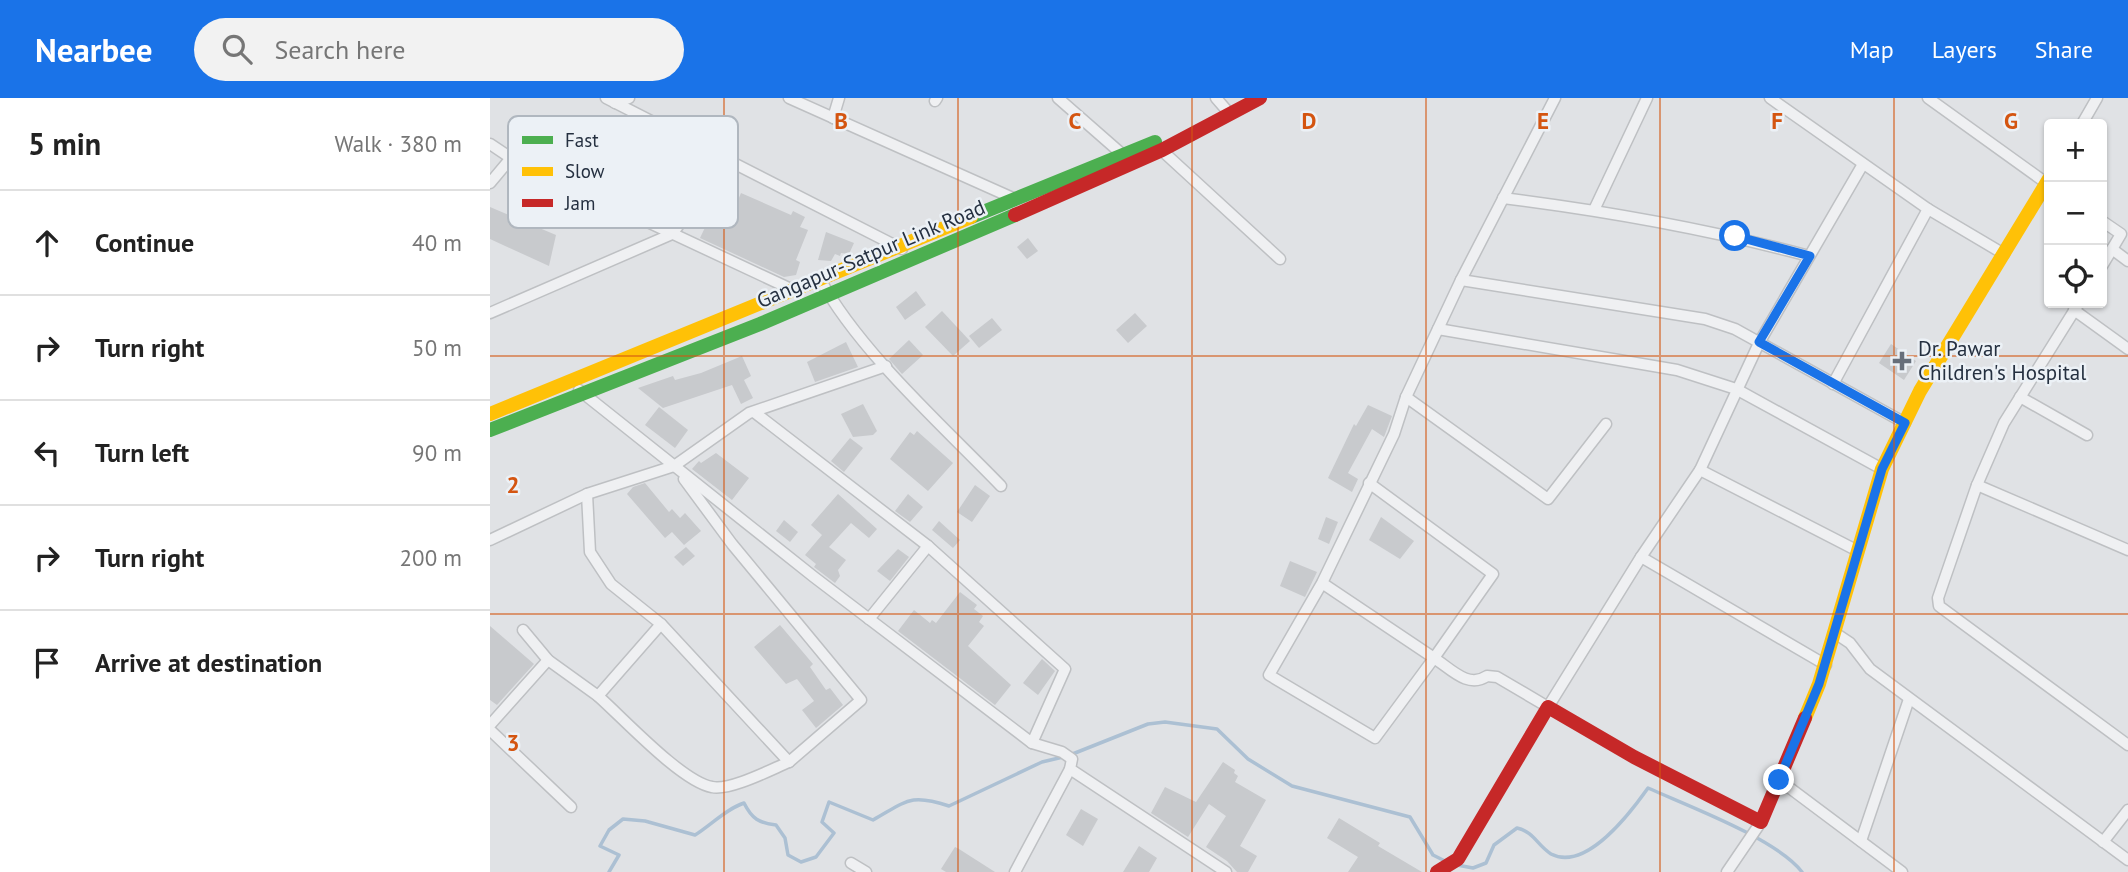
<!DOCTYPE html>
<meta charset="utf-8">
<style>
:root{--surface:#fff;--page:#f2f2f2;--text:#222;--muted:#767676;--line:#e0e0e0;--accent:#1a73e8}
body{margin:0;font-family:"PT Sans",sans-serif;background:var(--page);color:var(--text)}
.controls{position:absolute;right:21px;top:21px;display:grid;overflow:hidden;border-radius:7px;box-shadow:0 2px 5px #0004}
.controls button{width:63px;height:63px;display:grid;place-items:center;padding:0;border:0;border-bottom:2px solid var(--line);background:var(--surface);color:var(--text);font:35px sans-serif}
.stop{position:absolute;width:21px;height:21px;margin:-16px;border:5px solid #1a73e8;border-radius:50%;background:#fff}
.stop.end{background:#1a73e8;border-color:#fff;box-shadow:0 2px 7px #0008}
.list{margin:0;padding:0;list-style:none}
h2{display:flex;justify-content:space-between;align-items:center;height:91px;margin:0;padding:0 28px;font-size:30px}
h2 small{font-size:23px;font-weight:400;color:var(--muted)}
.list li{display:grid;grid-template-columns:46px 1fr auto;gap:21px;align-items:center;box-sizing:border-box;height:105px;padding:0 28px;border-top:2px solid var(--line)}
.list b{display:block;font-size:26px;white-space:nowrap}
.list em{font-size:23px;font-style:normal;color:var(--muted)}
.icon{flex:none;width:38px;height:38px;fill:none;stroke:currentColor;stroke-width:2;stroke-linecap:round;stroke-linejoin:round}
.map{position:relative;flex:none;width:1638px;height:774px;overflow:hidden}
header{display:flex;align-items:center;gap:42px;box-sizing:border-box;height:98px;padding:0 35px;background:var(--accent);color:#fff}
header strong{font-size:33px}
nav{display:flex;gap:38px;margin-inline-start:auto;font-size:24px}
.search{width:490px;height:63px;background:var(--page);display:flex;align-items:center;gap:18px;box-sizing:border-box;padding:0 24px;border-radius:38px;color:var(--muted);font-size:26px}
main{display:flex}
aside{flex:1;background:var(--surface)}
.map>svg:first-child{display:block}
</style>
<header>
<strong>Nearbee</strong>
<div class="search"><svg class="icon" aria-label="search" viewBox="0 0 24 24"><circle cx="10" cy="10" r="6"/><path d="M15 15l6 6"/></svg>Search here</div>
<nav><a>Map</a><a>Layers</a><a>Share</a></nav>
</header>
<main>
<aside>
<h2>5 min<small>Walk · 380 m</small></h2>
<ul class="list">
<li><svg class="icon" aria-label="ahead" viewBox="0 0 24 24"><path d="M12 20V5M6 11l6-6 6 6"/></svg><div><b>Continue</b></div><em>40 m</em></li>
<li><svg class="icon" aria-label="right" viewBox="0 0 24 24"><path d="M7 20v-9h11M14 6l5 5-5 5"/></svg><div><b>Turn right</b></div><em>50 m</em></li>
<li><svg class="icon" aria-label="left" viewBox="0 0 24 24"><path d="M17 20v-9H6M10 6l-5 5 5 5"/></svg><div><b>Turn left</b></div><em>90 m</em></li>
<li><svg class="icon" aria-label="right" viewBox="0 0 24 24"><path d="M7 20v-9h11M14 6l5 5-5 5"/></svg><div><b>Turn right</b></div><em>200 m</em></li>
<li><svg class="icon" aria-label="arrive" viewBox="0 0 24 24"><path d="M6 21V4h12l-3 4 3 4H6"/></svg><div><b>Arrive at destination</b></div></li>
</ul>
</aside>
<div class="map">
<svg width="1638" height="774" viewBox="0 0 1638 774">
<rect width="100%" height="100%" fill="#e0e2e5"/>
<g fill="none" stroke-linecap="round" stroke-linejoin="round">
<!-- stream -->
<g stroke="#acc0d3" stroke-width="3.5">
<polyline points="580,657 658,626 675,624 727,631 758,661 802,688 920,719 943,757 957,764"/>
<path d="M967 767 983 770 996 765 1004 747 1027 730C1044 734 1047 747 1061 756 1096 774 1141 714 1158 690 1198 708 1287 741 1312 774"/>
<path d="M119 774 129 757 110 748 119 732 133 721 155 723 205 737C221 727 236 711 254 705 262 721 269 725 286 727L295 740 298 757 311 764 326 759 344 735 332 724 339 704 383 722C417 703 420 695 459 708L552 664 573 659"/>
</g>
</g>
<!-- building -->
<g fill="#c8cacd">
<polygon points="251,95 301,117 303,113 315,119 310,129 318,132 306,162 310,164 306,177 294,179 210,140 220,119 238,126"/>
<polygon points="0,109 66,137 59,168 0,141"/>
<polygon points="336,134 364,145 359,156 351,155 350,158 345,156 341,163 328,162"/>
<polygon points="538,140 548,153 537,161 527,149"/>
<polygon points="426,193 436,207 415,222 406,209"/>
<polygon points="452,213 480,243 463,258 435,229"/>
<polygon points="645,215 657,228 638,245 626,232"/>
<polygon points="502,220 512,232 489,250 479,238"/>
<polygon points="419,242 433,257 412,276 399,261"/>
<polygon points="356,244 368,269 325,284 317,264"/>
<polygon points="1401,246 1426,263 1414,282 1389,265"/>
<polygon points="252,258 261,278 254,282 263,300 251,306 242,287 173,310 148,290 183,278 185,282 211,275"/>
<polygon points="373,306 387,333 383,337 363,339 351,316"/>
<polygon points="878,307 902,318 894,339 882,331 858,375 868,381 862,394 838,380 864,326 866,328"/>
<polygon points="169,309 198,332 185,350 155,327"/>
<polygon points="427,333 463,365 438,393 400,361 420,334 424,337"/>
<polygon points="360,340 373,350 354,374 341,363"/>
<polygon points="226,355 259,380 242,402 202,371 209,363 211,365"/>
<polygon points="155,385 179,414 182,411 190,420 195,415 211,433 194,447 182,434 175,440 137,396 143,389"/>
<polygon points="485,387 500,398 482,424 467,414"/>
<polygon points="348,396 387,431 379,440 361,425 339,449 356,462 348,472 350,478 345,485 324,469 326,466 315,457 332,437 321,427"/>
<polygon points="418,396 433,409 420,424 405,413"/>
<polygon points="836,419 848,424 839,446 828,441"/>
<polygon points="891,419 924,443 910,461 879,442"/>
<polygon points="294,422 308,434 300,444 286,433"/>
<polygon points="449,423 470,442 463,450 442,432"/>
<polygon points="196,449 205,458 193,468 184,459"/>
<polygon points="408,451 419,459 400,483 387,473"/>
<polygon points="800,463 827,474 815,499 790,488"/>
<polygon points="470,494 487,507 484,511 493,518 489,524 494,528 478,548 521,587 505,607 408,533 424,512 440,525 442,522 446,525"/>
<polygon points="290,527 323,566 320,569 336,592 340,590 353,607 326,630 312,612 324,603 307,581 296,586 264,549"/>
<polygon points="0,528 44,566 7,607 0,602"/>
<polygon points="552,561 565,573 548,597 533,585"/>
<polygon points="733,664 745,672 744,675 748,678 745,684 776,702 750,748 767,758 758,774 747,774 737,763 716,749 736,718 719,706 698,739 661,715 675,689 706,704"/>
<polygon points="591,711 608,721 593,748 576,737"/>
<polygon points="849,720 890,745 888,748 932,774 858,774 868,759 837,740"/>
<polygon points="649,748 667,760 659,774 633,774"/>
<polygon points="465,749 469,751 505,774 456,774 451,771"/>
</g>
<g fill="none" stroke-linecap="round" stroke-linejoin="round">
<!-- street casing -->
<g stroke="#bec0c3" stroke-width="13">
<g id="street">
<polyline points="116,0 412,151"/>
<polyline points="299,0 525,101"/>
<polyline points="568,0 633,57"/>
<polyline points="726,0 739,15"/>
<polyline points="1280,0 1438,111"/>
<polyline points="1438,0 1559,87"/>
<polyline points="445,3 447,0"/>
<polyline points="125,5 139,0"/>
<polyline points="343,20 349,0"/>
<polyline points="1592,26 1607,0"/>
<polyline points="0,46 21,60 303,192"/>
<polyline points="668,49 790,161"/>
<polyline points="0,85 21,60"/>
<path d="M1013 100C1117 113 1218 131 1319 158"/>
<polyline points="1104,112 1157,0"/>
<polyline points="1612,123 1631,136 1612,168"/>
<polyline points="1622,151 1638,163"/>
<path d="M330 181C369 253 454 329 511 388"/>
<polyline points="971,182 1215,221 1245,231 1415,325"/>
<polyline points="1589,205 1514,325 1487,387 1638,452"/>
<polyline points="1584,212 1638,251"/>
<polyline points="0,215 182,136 238,61"/>
<polyline points="948,231 1187,272 1246,291 1392,371"/>
<polyline points="1343,286 1438,111 1514,156"/>
<polyline points="89,292 324,479 542,645 572,654 582,661 580,671 736,774"/>
<polyline points="916,299 1058,401 1116,326"/>
<polyline points="1530,299 1597,337"/>
<polyline points="264,314 438,448 575,571 542,645"/>
<polyline points="1210,372 1269,245 1373,66"/>
<path d="M879 385 1003 476 944 560C961 571 978 591 997 578L1007 579 1058 609 1151 459 1210 372 1366 452"/>
<polyline points="1487,387 1448,500 1449,508 1638,647"/>
<polyline points="97,396 100,454 121,486 171,526 299,664 371,602 242,446 194,381"/>
<polyline points="0,442 97,396 184,368 259,315 396,268"/>
<polyline points="1151,459 1336,567"/>
<polyline points="832,485 944,560 885,640 779,577 832,485 904,336 916,299 971,182 1065,0"/>
<polyline points="379,521 438,448"/>
<polyline points="33,532 58,562 108,598 171,526"/>
<polyline points="1345,535 1360,545 1380,571 1638,762"/>
<path d="M108 598C133 620 192 684 222 689 240 693 282 671 299 664"/>
<polyline points="0,627 58,562"/>
<polyline points="0,632 81,709"/>
<polyline points="1289,682 1412,774"/>
<polyline points="1371,743 1419,601"/>
<polyline points="1613,744 1638,712"/>
<polyline points="361,765 376,774"/>
<polyline points="525,774 580,671"/>
<polyline points="1237,774 1271,724"/>
</g>
</g>
<!-- street -->
<use href="#street" stroke="#eff0f2" stroke-width="10"/>
<!-- fast -->
<g stroke="#4caf50" stroke-width="14">
<polyline points="481,119 665,44"/>
<polyline points="0,332 270,226 525,117"/>
</g>
<!-- slow -->
<g stroke="#ffc107" stroke-width="14">
<polyline points="0,316 481,119"/>
<polyline points="1315,620 1329,586 1392,371 1430,293 1559,81"/>
</g>
<!-- jam -->
<g stroke="#c62828" stroke-width="14">
<polyline points="525,117 672,52 770,0"/>
<polyline points="947,774 968,761 1058,609 1144,659 1271,724 1315,620"/>
</g>
</g>
<g fill="none" stroke-linecap="round" stroke-linejoin="round">
<!-- route -->
<polyline stroke="#1a73e8" stroke-width="9" points="1245,138 1320,158 1269,244 1415,325 1392,371 1329,586 1289,682"/>
</g>
<!-- grid -->
<path fill="none" stroke="#d45511" stroke-width="2" stroke-opacity="0.55" d="M234 0V774M468 0V774M702 0V774M936 0V774M1170 0V774M1404 0V774M0 258H1638M0 516H1638"/>
<!-- markers -->
<path fill="#666e7a" stroke="#ecf1f6" stroke-width="2.5" d="M1408.5 252.5h7v7h7v7h-7v7h-7v-7h-7v-7h7z"/>
<g text-anchor="middle" stroke-width="5" stroke-linejoin="round" paint-order="stroke">
<!-- street labels -->
<g font-size="21" fill="#253040" stroke="#ecf1f6">
<text transform="translate(381 156) rotate(-23)" y="7">Gangapur-Satpur Link Road</text>
</g>
<!-- poi labels -->
<g font-size="21" fill="#253040" stroke="#ecf1f6" text-anchor="start">
<text x="1428" y="258">Dr. Pawar<tspan x="1428" dy="24">Children's Hospital</tspan></text>
</g>
</g>
<!-- legend -->
<rect x="18" y="18" width="230" height="112" rx="10" fill="#ecf1f6" stroke="#b0b7bf" stroke-width="2"/>
<rect x="32" y="38" width="31" height="8" fill="#4caf50"/>
<rect x="32" y="69" width="31" height="9" fill="#ffc107"/>
<rect x="32" y="101" width="31" height="8" fill="#c62828"/>
<g font-size="19" fill="#253040">
<text x="75" y="49">Fast</text>
<text x="75" y="80">Slow</text>
<text x="75" y="112">Jam</text>
</g>
<g font-size="23" text-anchor="middle" font-weight="bold" fill="#d45511" stroke="#ecf1f6" stroke-width="5" stroke-linejoin="round" paint-order="stroke">
<text x="351" y="31">B</text>
<text x="585" y="31">C</text>
<text x="819" y="31">D</text>
<text x="1053" y="31">E</text>
<text x="1287" y="31">F</text>
<text x="1521" y="31">G</text>
<text x="23" y="395">2</text>
<text x="23" y="653">3</text>
</g>
</svg>
<div class="controls">
<button>+</button>
<button>−</button>
<button><svg class="icon" aria-label="locate" viewBox="0 0 24 24"><circle cx="12" cy="12" r="6"/><path d="M12 2v4M12 18v4M2 12h4M18 12h4"/></svg></button>
</div>
<div class="stop" style="left:1245px;top:138px"></div>
<div class="stop end" style="left:1289px;top:682px"></div>
</div>
</main>
